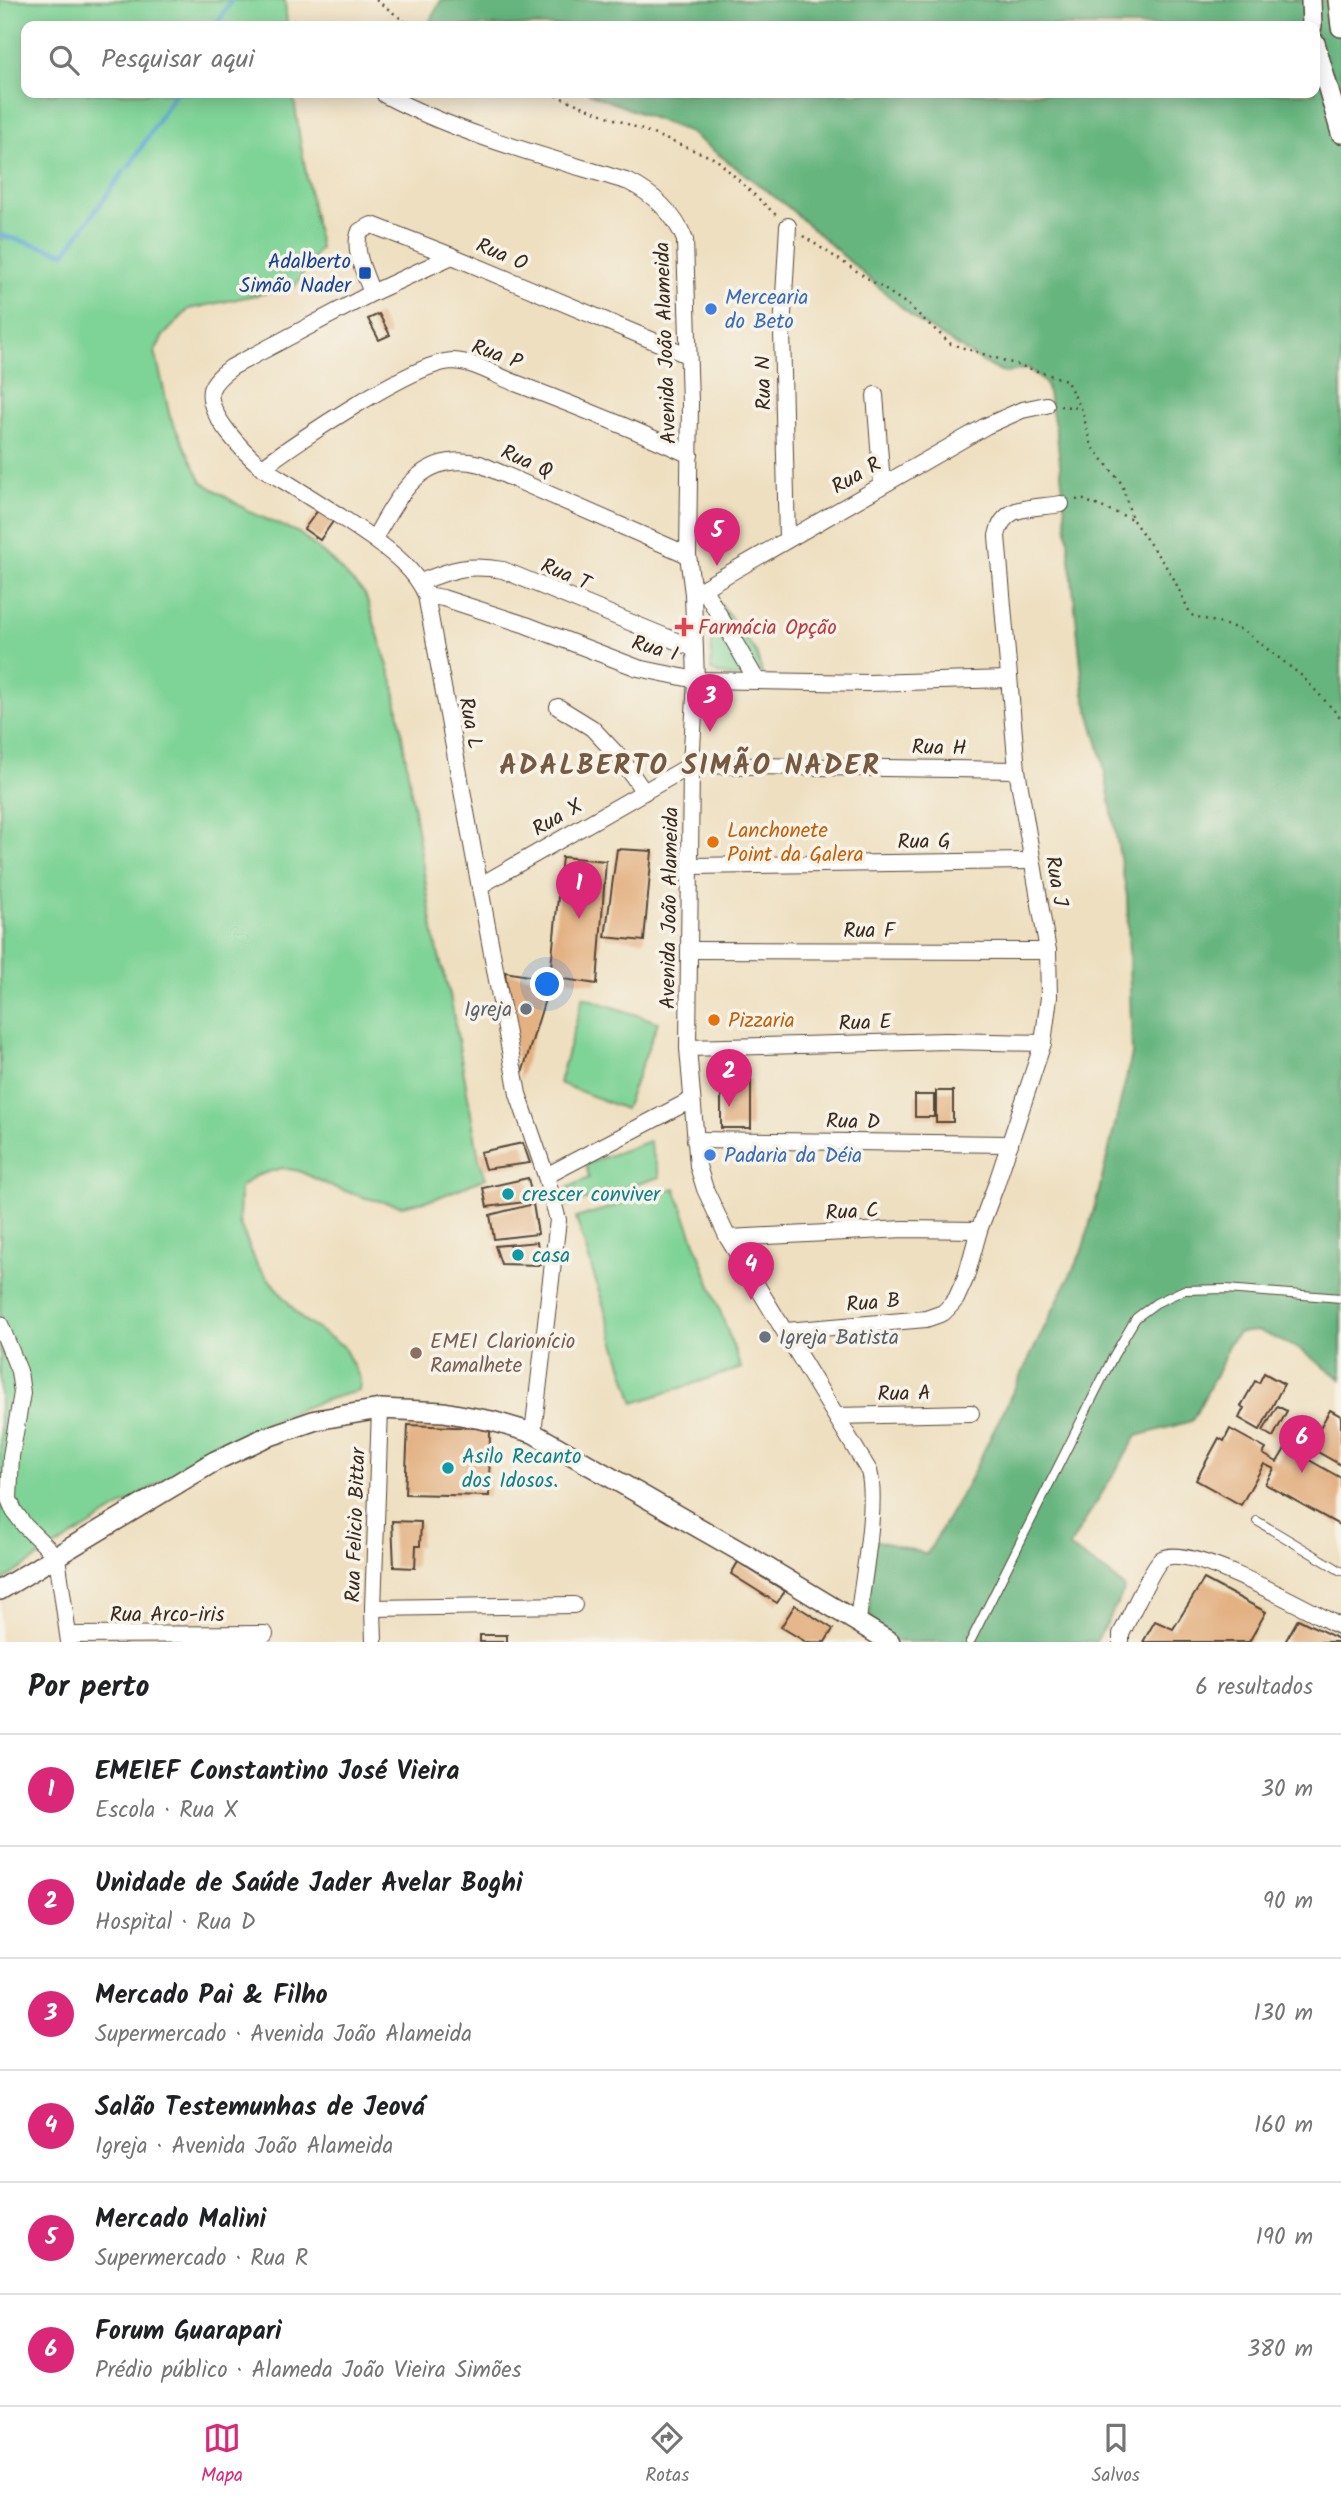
<!DOCTYPE html>
<html lang="pt">
<meta charset="utf-8">
<style>
:root{--surface:#fff;--page:#f2f2f2;--text:#202124;--muted:#757577;--line:#e0e0e0;--accent:#db2777}
body{margin:0;font-family:Kalam,sans-serif;background:var(--page);color:var(--text)}
.you{position:absolute;left:548px;top:985px;width:24px;height:24px;margin:-18px;border:5px solid #fff;border-radius:50%;background:#1a73e8;box-shadow:0 0 0 10px #1a73e833}
.badge{display:grid;place-items:center;width:46px;height:46px;border-radius:50%;background:var(--accent);color:#fff;font-size:23px;font-weight:700}
.pin{position:absolute;translate:-50% -58px;filter:drop-shadow(0 2px 4px #0008)}
.pin::after{content:'';position:absolute;top:37px;width:24px;height:21px;background:inherit;clip-path:polygon(0 0,100% 0,50% 100%)}
.list{margin:0;padding:0;list-style:none}
h2{display:flex;justify-content:space-between;align-items:center;height:91px;margin:0;padding:0 28px;font-size:30px}
h2 small{font-size:23px;font-weight:400;color:var(--muted)}
.list li{display:grid;grid-template-columns:46px 1fr auto;gap:21px;align-items:center;box-sizing:border-box;height:112px;padding:0 28px;border-top:2px solid var(--line)}
.list b{display:block;font-size:26px;white-space:nowrap}
.list p{margin:0;font-size:23px;white-space:nowrap;color:var(--muted)}
.list em{font-size:23px;font-style:normal;color:var(--muted)}
.icon{flex:none;width:38px;height:38px;fill:none;stroke:currentColor;stroke-width:2;stroke-linecap:round;stroke-linejoin:round}
.map{position:relative;flex:none;width:1341px;height:1642px;overflow:hidden}
.search{position:absolute;background:var(--surface);box-shadow:0 4px 18px #0003;left:21px;right:21px;top:21px;height:77px;display:flex;align-items:center;gap:18px;box-sizing:border-box;padding:0 24px;border-radius:14px;color:var(--muted);font-size:26px}
.sheet{height:763px;background:var(--surface)}
nav{display:flex;justify-content:space-around;align-items:center;box-sizing:border-box;height:98px;border-top:2px solid var(--line);background:var(--surface);font-size:19px;color:var(--muted)}
nav a{display:grid;justify-items:center;gap:4px}
nav .on{color:var(--accent)}
.map>svg:first-child{display:block}
</style>
<div class="map">
<svg width="1341" height="1642" viewBox="0 0 1341 1642">
<rect width="100%" height="100%" fill="#f7f3e8"/>
<filter id="ink" filterUnits="userSpaceOnUse"><feTurbulence type="fractalNoise" baseFrequency=".0143" numOctaves="2"/><feDisplacementMap in="SourceGraphic" scale="14" xChannelSelector="R" yChannelSelector="G"/><feConvolveMatrix kernelMatrix="1 2 1 2 8 2 1 2 1" color-interpolation-filters="sRGB"/></filter>
<filter id="wash" filterUnits="userSpaceOnUse"><feTurbulence type="fractalNoise" baseFrequency=".00686" numOctaves="4" result="noise"/><feDisplacementMap in="SourceGraphic" scale="28" xChannelSelector="R" yChannelSelector="G"/><feGaussianBlur stdDeviation="1.57" result="paint"/><feColorMatrix in="noise" values="0 0 0 0 0 0 0 0 0 0 0 0 0 0 0 0 0 1.4 0 .05"/><feComposite in="paint" operator="in"/></filter>
<g filter="url(#wash)">
<rect width="100%" height="100%" fill="#eedfc0"/>
<!-- green -->
<g fill="#7ed396" stroke="#5c7e5a" stroke-width="2">
<path d="M0 0H285L287 26H26V93H293L301 146 320 248 294 287 189 309 163 336 155 351 170 417 202 482 252 513 299 533 331 560 365 594 394 685 435 942 450 995 479 1159 486 1178 434 1199 402 1206 366 1198 333 1187 299 1171 282 1168 255 1176 240 1188 239 1222 257 1265 302 1319 343 1346 360 1379 359 1391C283 1408 217 1448 151 1488 100 1519 50 1550 0 1582Z"/>
<path d="M721 605 756 652 762 673C749 680 724 677 711 670L713 607Z"/>
<polygon points="583,997 658,1022 625,1109 559,1083"/>
<polygon points="649,1141 660,1177 563,1207 567,1188 589,1178 586,1164"/>
<polygon points="675,1188 741,1368 634,1403 576,1218"/>
</g>
<!-- forest -->
<polygon fill="#66b57f" stroke="#50704e" stroke-width="2" points="441,0 1341,0 1341,1379 1299,1349 1259,1331 1238,1333 1228,1345 1221,1365 1192,1421 1137,1436 1069,1547 1112,1576 1125,1589 1096,1642 898,1642 871,1626 866,1556 875,1540 927,1554 968,1483 1082,1251 1099,1191 1132,1054 1127,896 1102,757 1084,694 1057,435 1046,384 1028,368 1006,373 991,367 916,320 788,207 689,132 588,93 1315,93 1315,26 427,26"/>
<g fill="none" stroke-linecap="round" stroke-linejoin="round">
<!-- stream -->
<g stroke="#5ea6d5" stroke-width="4.5">
<polyline points="215,26 232,0"/>
<polyline points="129,167 175,93"/>
<polyline points="0,235 65,253 124,171"/>
</g>
</g>
<g id="blocks">
<!-- building -->
<g fill="#e3b182">
<polygon points="379,314 390,335 379,340 368,319"/>
<polygon points="319,509 334,520 320,540 304,529"/>
<polygon points="617,849 652,851 644,941 605,937"/>
<polygon points="562,857 606,861 597,984 550,977"/>
<polygon points="505,972 551,980 520,1080 513,1037"/>
<rect x="721" y="1079" width="30" height="49"/>
<rect x="936" y="1091" width="17" height="31"/>
<rect x="915" y="1095" width="19" height="22"/>
<polygon points="523,1143 530,1163 485,1169 480,1152"/>
<polygon points="528,1178 533,1201 487,1207 483,1188"/>
<polygon points="533,1204 538,1234 494,1239 490,1215"/>
<polygon points="537,1242 540,1265 501,1264 495,1246"/>
<polygon points="1264,1373 1284,1384 1260,1430 1239,1418 1244,1408 1241,1406 1255,1381 1259,1383"/>
<polygon points="1277,1406 1287,1411 1273,1437 1263,1431"/>
<polygon points="1330,1410 1341,1416 1341,1465 1309,1447"/>
<polygon points="408,1425 476,1428 490,1431 489,1496 405,1494"/>
<polygon points="1230,1429 1266,1449 1263,1454 1277,1462 1286,1447 1341,1478 1341,1526 1265,1484 1274,1469 1264,1464 1241,1505 1196,1480 1219,1438 1224,1441"/>
<polygon points="392,1521 421,1522 420,1546 416,1546 415,1568 394,1567"/>
<polygon points="738,1562 785,1591 777,1603 731,1574"/>
<polygon points="1204,1579 1266,1612 1249,1642 1143,1642 1155,1621 1173,1629"/>
<polygon points="795,1605 833,1629 825,1642 806,1642 781,1627"/>
<polygon points="1298,1619 1341,1640 1341,1642 1285,1642"/>
<rect x="480" y="1635" width="27" height="7"/>
</g>
</g>
</g>
<g filter="url(#ink)">
<use href="#blocks" fill-opacity="0" stroke="#564536" stroke-width="2"/>
<g fill="none" stroke-linecap="round" stroke-linejoin="round">
<!-- service casing -->
<g stroke="#564536" stroke-width="10">
<g id="service">
<polyline points="1257,1521 1341,1571"/>
<polyline points="970,1642 1114,1355 1136,1318 1156,1303 1184,1290 1226,1289 1341,1298"/>
</g>
</g>
<!-- minor casing -->
<g stroke="#564536" stroke-width="18">
<g id="minor">
<path d="M385 95C461 135 547 157 629 182 653 194 675 214 685 240L690 403 688 555 693 594 696 680 691 765 688 1048 698 1166 705 1189 728 1238 869 1471C878 1505 862 1583 858 1621"/>
<path d="M452 256 372 293 232 367C224 373 214 380 211 390 206 415 246 454 263 468 275 476 288 483 300 491 324 506 348 521 372 538 393 553 416 571 426 595L518 1094 546 1176 558 1220 533 1433"/>
<path d="M372 293C365 274 352 250 360 231L372 225 452 256 687 355"/>
<polyline points="875,395 882,484"/>
<path d="M263 467C294 443 416 361 453 361 476 362 496 376 518 384 576 406 634 429 690 455"/>
<path d="M374 539C398 497 421 449 480 464L688 555"/>
<polyline points="787,539 782,331 788,226"/>
<path d="M421 582C452 569 468 564 503 570L693 648"/>
<polyline points="704,589 757,681"/>
<polyline points="693,594 986,426 1022,410 1046,405"/>
<polyline points="426,595 443,598 526,625 638,668 696,680 869,683 1008,679"/>
<polyline points="558,707 592,728 622,760 644,792"/>
<polyline points="691,866 1032,861"/>
<polyline points="481,885 691,765 1017,770"/>
<polyline points="690,950 1048,951"/>
<polyline points="688,1048 946,1041 1043,1043"/>
<polyline points="695,1140 1010,1144"/>
<polyline points="546,1176 691,1100"/>
<polyline points="728,1238 904,1229 979,1230"/>
<polyline points="0,1324 19,1371 22,1393 11,1456 9,1499 14,1511 25,1526 57,1557 69,1642"/>
<path d="M786 1331 926 1319 943 1313 950 1306 956 1299 966 1277 979 1230 996 1185 1043 1043 1049 997 1048 951 1017 770 997 536C1003 503 1033 509 1061 504"/>
<polyline points="837,1416 971,1413"/>
<polyline points="373,1608 574,1605"/>
<polyline points="69,1635 265,1634"/>
<polyline points="374,1642 373,1608 380,1409"/>
<path d="M1121 1642V1634C1128 1621 1153 1565 1162 1559 1188 1542 1312 1612 1341 1627"/>
</g>
</g>
<!-- tertiary casing -->
<g stroke="#564536" stroke-width="22">
<g id="tertiary">
<polyline points="1311,0 1312,26"/>
<polyline points="1338,0 1341,27"/>
<polyline points="1315,43 1341,133"/>
<polyline points="0,1590 215,1461 264,1438 316,1420 380,1409 444,1412 492,1421 533,1433 743,1553 890,1642"/>
</g>
</g>
<!-- path -->
<g stroke="#564536" stroke-width="2.5" stroke-dasharray="2 5" stroke-linecap="butt">
<polyline points="376,0 411,26"/>
<polyline points="549,93 716,159 776,215"/>
<polyline points="803,236 907,304 951,344 1066,380 1081,408 1092,446 1122,484 1132,519 1172,575 1191,615 1243,630 1302,676 1341,718"/>
<polyline points="1060,406 1081,408"/>
<polyline points="1076,500 1081,499 1132,519"/>
</g>
<!-- service -->
<use href="#service" stroke="#fff" stroke-width="8"/>
<!-- minor -->
<use href="#minor" stroke="#fff" stroke-width="16"/>
<!-- tertiary -->
<use href="#tertiary" stroke="#fff" stroke-width="19"/>
</g>
</g>
<!-- markers -->
<rect fill="#1a4fb4" stroke="#f7f3e8" stroke-width="2.5" x="358" y="266" width="14" height="14" rx="3.5"/>
<g fill="#3f7fe0" stroke="#f7f3e8" stroke-width="2.5">
<circle cx="711" cy="309" r="7"/>
<circle cx="710" cy="1155" r="7"/>
</g>
<path fill="#e0444e" stroke="#f7f3e8" stroke-width="2.5" d="M680.5 616.5h7v7h7v7h-7v7h-7v-7h-7v-7h7z"/>
<g fill="#e8710a" stroke="#f7f3e8" stroke-width="2.5">
<circle cx="713" cy="842" r="7"/>
<circle cx="714" cy="1020" r="7"/>
</g>
<g fill="#6b7280" stroke="#f7f3e8" stroke-width="2.5">
<circle cx="526" cy="1009" r="7"/>
<circle cx="765" cy="1337" r="7"/>
</g>
<g fill="#0f9aa8" stroke="#f7f3e8" stroke-width="2.5">
<circle cx="508" cy="1194" r="7"/>
<circle cx="518" cy="1255" r="7"/>
<circle cx="448" cy="1468" r="7"/>
</g>
<circle fill="#8d6e63" stroke="#f7f3e8" stroke-width="2.5" cx="416" cy="1353" r="7"/>
<g text-anchor="middle" stroke-width="7" stroke-linejoin="round" paint-order="stroke">
<!-- street labels -->
<g font-size="21" fill="#3b2a1e" stroke="#f7f3e8">
<text transform="translate(502 254) rotate(23)" y="7">Rua O</text>
<text transform="translate(665 343) rotate(-92)" y="7">Avenida João Alameida</text>
<text transform="translate(497 354) rotate(20)" y="7">Rua P</text>
<text transform="translate(763 383) rotate(-91)" y="7">Rua N</text>
<text transform="translate(527 461) rotate(24)" y="7">Rua Q</text>
<text transform="translate(856 475) rotate(-30)" y="7">Rua R</text>
<text transform="translate(566 574) rotate(23)" y="7">Rua T</text>
<text transform="translate(655 648) rotate(16)" y="7">Rua I</text>
<text transform="translate(471 723) rotate(79)" y="7">Rua L</text>
<text transform="translate(939 747) rotate(1)" y="7">Rua H</text>
<text transform="translate(557 817) rotate(-30)" y="7">Rua X</text>
<text transform="translate(924 841) rotate(-1)" y="7">Rua G</text>
<text transform="translate(1057 881) rotate(80)" y="7">Rua J</text>
<text transform="translate(669 908) rotate(-89)" y="7">Avenida João Alameida</text>
<text x="869" y="937">Rua F</text>
<text transform="translate(865 1022) rotate(-2)" y="7">Rua E</text>
<text transform="translate(853 1121) rotate(1)" y="7">Rua D</text>
<text transform="translate(852 1211) rotate(-3)" y="7">Rua C</text>
<text transform="translate(873 1302) rotate(-5)" y="7">Rua B</text>
<text transform="translate(904 1393) rotate(-1)" y="7">Rua A</text>
<text transform="translate(355 1525) rotate(-88)" y="7">Rua Felicio Bittar</text>
<text x="167" y="1621">Rua Arco-iris</text>
</g>
<!-- transit labels -->
<g font-size="21" fill="#164399" stroke="#f7f3e8" text-anchor="end">
<text x="351" y="268">Adalberto<tspan x="351" dy="24">Simão Nader</tspan></text>
</g>
<!-- shop labels -->
<g font-size="21" fill="#366cbe" stroke="#f7f3e8" text-anchor="start">
<text x="725" y="304">Mercearia<tspan x="725" dy="24">do Beto</tspan></text>
<text x="724" y="1162">Padaria da Déia</text>
</g>
<!-- health labels -->
<g font-size="21" fill="#be3a42" stroke="#f7f3e8" text-anchor="start">
<text x="698" y="634">Farmácia Opção</text>
</g>
<!-- food labels -->
<g font-size="21" fill="#c56008" stroke="#f7f3e8" text-anchor="start">
<text x="727" y="837">Lanchonete<tspan x="727" dy="24">Point da Galera</tspan></text>
<text x="728" y="1027">Pizzaria</text>
</g>
<!-- worship labels -->
<g font-size="21" fill="#5b616d" stroke="#f7f3e8" text-anchor="end">
<text x="512" y="1016">Igreja</text>
<text x="779" y="1344" text-anchor="start">Igreja Batista</text>
</g>
<!-- culture labels -->
<g font-size="21" fill="#0d838f" stroke="#f7f3e8" text-anchor="start">
<text x="522" y="1201">crescer conviver</text>
<text x="532" y="1262">casa</text>
<text x="462" y="1463">Asilo Recanto<tspan x="462" dy="24">dos Idosos.</tspan></text>
</g>
<!-- education labels -->
<g font-size="21" fill="#785e54" stroke="#f7f3e8" text-anchor="start">
<text x="430" y="1348">EMEI Clarionício<tspan x="430" dy="24">Ramalhete</tspan></text>
</g>
<!-- district labels -->
<g font-size="28" font-weight="bold" letter-spacing="2" fill="#765941" stroke="#f7f3e8">
<text x="690" y="774">ADALBERTO SIMÃO NADER</text>
</g>
</g>
</svg>
<div class="you"></div>
<div class="pin badge" style="left:579px;top:919px">1</div>
<div class="pin badge" style="left:729px;top:1107px">2</div>
<div class="pin badge" style="left:710px;top:732px">3</div>
<div class="pin badge" style="left:751px;top:1300px">4</div>
<div class="pin badge" style="left:717px;top:566px">5</div>
<div class="pin badge" style="left:1302px;top:1473px">6</div>
<div class="search"><svg class="icon" aria-label="search" viewBox="0 0 24 24"><circle cx="10" cy="10" r="6"/><path d="M15 15l6 6"/></svg>Pesquisar aqui</div>
</div>
<section class="sheet">
<h2>Por perto<small>6 resultados</small></h2>
<ul class="list">
<li><span class="badge">1</span><div><b>EMEIEF Constantino José Vieira</b><p>Escola · Rua X</p></div><em>30 m</em></li>
<li><span class="badge">2</span><div><b>Unidade de Saúde Jader Avelar Boghi</b><p>Hospital · Rua D</p></div><em>90 m</em></li>
<li><span class="badge">3</span><div><b>Mercado Pai &amp; Filho</b><p>Supermercado · Avenida João Alameida</p></div><em>130 m</em></li>
<li><span class="badge">4</span><div><b>Salão Testemunhas de Jeová</b><p>Igreja · Avenida João Alameida</p></div><em>160 m</em></li>
<li><span class="badge">5</span><div><b>Mercado Malini</b><p>Supermercado · Rua R</p></div><em>190 m</em></li>
<li><span class="badge">6</span><div><b>Forum Guarapari</b><p>Prédio público · Alameda João Vieira Simões</p></div><em>380 m</em></li>
</ul>
</section>
<nav>
<a class="on"><svg class="icon" aria-label="map" viewBox="0 0 24 24"><path d="M3 6l6-2 6 2 6-2v14l-6 2-6-2-6 2zM9 4v14M15 6v14"/></svg>Mapa</a>
<a><svg class="icon" aria-label="directions" viewBox="0 0 24 24"><path d="M12 3l9 9-9 9-9-9zM9 14v-3h6M13 9l2 2-2 2"/></svg>Rotas</a>
<a><svg class="icon" aria-label="saved" viewBox="0 0 24 24"><path d="M7 4h10v16l-5-4-5 4z"/></svg>Salvos</a>
</nav>
